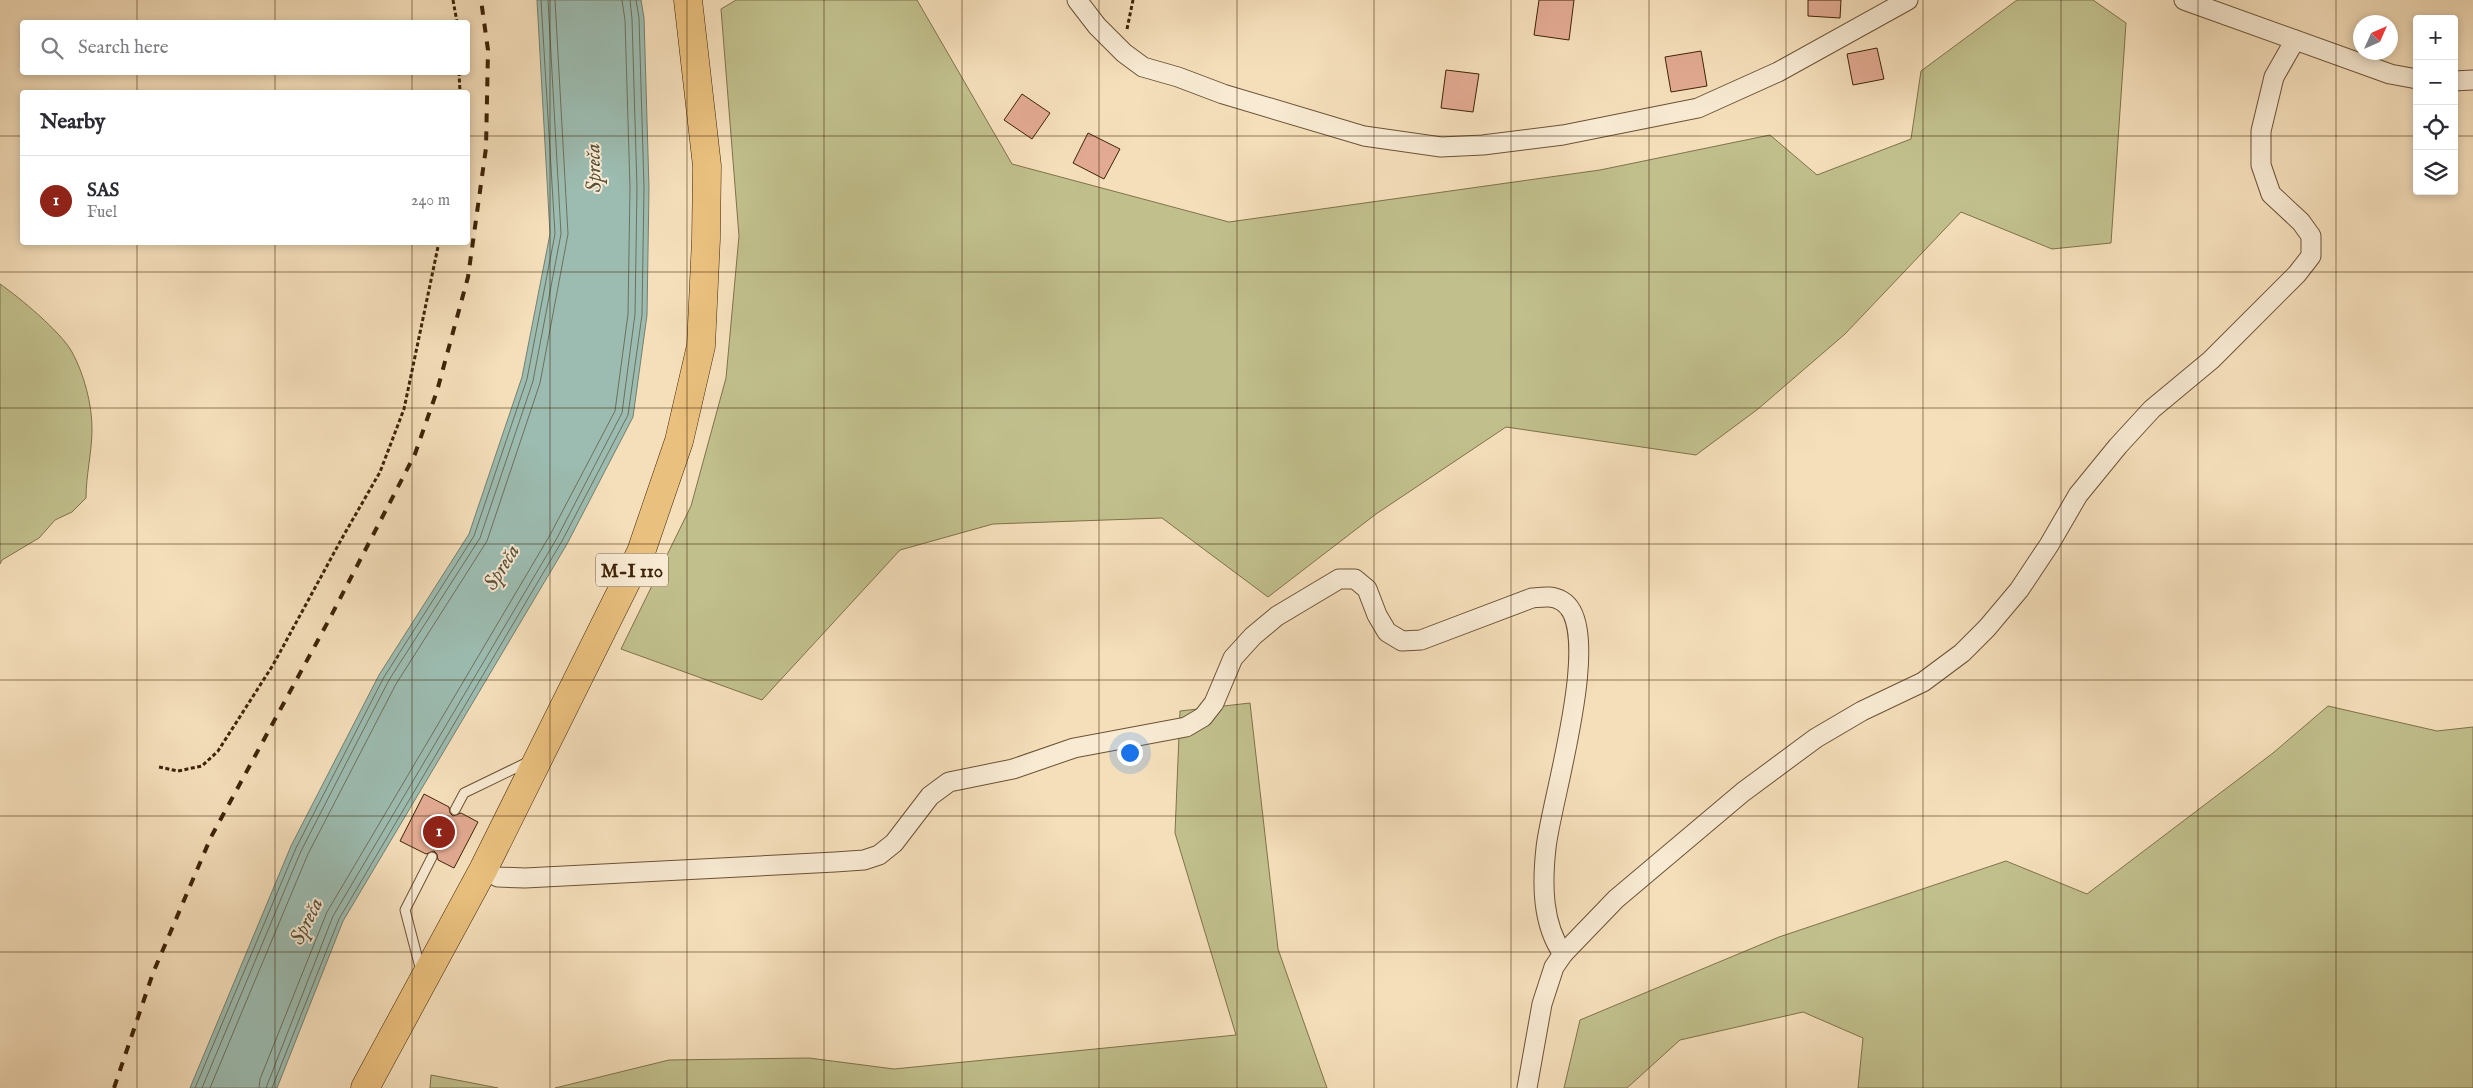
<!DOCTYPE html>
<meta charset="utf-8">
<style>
:root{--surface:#fff;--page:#f7f7f7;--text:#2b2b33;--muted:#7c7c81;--line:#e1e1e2;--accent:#8f2418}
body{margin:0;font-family:"IM FELL English",serif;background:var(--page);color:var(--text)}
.controls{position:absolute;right:15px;top:15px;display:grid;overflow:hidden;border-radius:5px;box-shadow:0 2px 8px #0003}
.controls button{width:45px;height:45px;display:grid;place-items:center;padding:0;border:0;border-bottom:1px solid var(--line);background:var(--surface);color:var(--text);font:25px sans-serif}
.compass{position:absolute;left:2353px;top:15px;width:45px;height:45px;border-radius:50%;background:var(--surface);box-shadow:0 2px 8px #0003;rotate:45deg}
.you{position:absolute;left:1129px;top:752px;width:18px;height:18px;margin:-12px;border:4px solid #fff;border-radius:50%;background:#1a73e8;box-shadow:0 0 0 8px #1a73e833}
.badge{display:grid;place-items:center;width:32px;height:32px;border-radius:50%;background:var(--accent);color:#fff;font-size:16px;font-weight:700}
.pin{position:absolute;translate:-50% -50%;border:2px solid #fff;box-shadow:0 1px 5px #0006}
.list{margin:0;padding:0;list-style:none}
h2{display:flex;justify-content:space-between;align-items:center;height:65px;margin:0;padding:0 20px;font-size:21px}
h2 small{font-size:16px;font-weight:400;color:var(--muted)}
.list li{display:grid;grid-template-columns:32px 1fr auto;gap:15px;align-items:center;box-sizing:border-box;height:90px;padding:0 20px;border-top:1px solid var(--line)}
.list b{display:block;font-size:19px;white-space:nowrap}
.list p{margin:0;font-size:16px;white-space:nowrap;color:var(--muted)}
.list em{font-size:16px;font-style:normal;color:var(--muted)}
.icon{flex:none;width:28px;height:28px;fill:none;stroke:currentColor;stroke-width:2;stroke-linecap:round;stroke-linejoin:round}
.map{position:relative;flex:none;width:2473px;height:1088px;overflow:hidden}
.search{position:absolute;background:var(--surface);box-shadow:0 2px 8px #0003;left:20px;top:20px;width:450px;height:55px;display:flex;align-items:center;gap:12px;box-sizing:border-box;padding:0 18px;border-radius:5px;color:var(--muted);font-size:19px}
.panel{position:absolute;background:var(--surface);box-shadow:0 2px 8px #0003;left:20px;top:90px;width:450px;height:155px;border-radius:5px}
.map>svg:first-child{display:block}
</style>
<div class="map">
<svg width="2473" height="1088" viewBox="0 0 2473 1088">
<rect width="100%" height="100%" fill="#f5dfbb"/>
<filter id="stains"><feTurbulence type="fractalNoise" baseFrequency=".004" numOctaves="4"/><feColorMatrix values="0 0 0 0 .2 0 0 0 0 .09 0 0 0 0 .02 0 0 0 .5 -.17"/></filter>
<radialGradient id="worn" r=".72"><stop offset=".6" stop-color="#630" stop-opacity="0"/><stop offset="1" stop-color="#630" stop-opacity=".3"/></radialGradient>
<!-- green -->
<g fill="#c1c08d" stroke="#80724a">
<polygon points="736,0 917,0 1012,164 1229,222 1600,170 1770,135 1817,175 1911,139 1921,71 2017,0 2093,0 2126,23 2111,243 2052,249 1961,212 1845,334 1758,409 1696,455 1506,427 1376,514 1268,597 1162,518 993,524 900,550 762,700 621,649 691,506 726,378 739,236 721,9"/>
<path d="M0 284C19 297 61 332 72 352 84 374 92 404 92 429 92 452 86 475 86 498L72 512 55 520 39 538 2 560 0 564Z"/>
<polygon points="1250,703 1278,949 1327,1088 555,1088 669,1060 809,1058 894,1069 1236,1035 1175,833 1180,711"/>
<polygon points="2328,706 2437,731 2473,727 2473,1088 1858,1088 1863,1038 1803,1012 1680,1040 1627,1088 1564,1088 1580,1020 1779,937 2006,861 2087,894 2273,753"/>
<polygon points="431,1075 498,1088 430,1088"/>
</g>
<!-- water -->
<polygon fill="#9cbcb1" stroke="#767f6d" points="537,0 641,0 644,18 649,188 647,315 633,417 567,544 343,921 277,1088 190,1088 291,846 379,675 469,534 522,377 550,234"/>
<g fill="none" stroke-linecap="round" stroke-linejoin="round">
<!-- shore -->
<g stroke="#6d705c" stroke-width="1">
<polyline points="195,1088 296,848 384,677 474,536 527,379 555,234 541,0"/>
<polyline points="202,1088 301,851 389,680 480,538 533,381 561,234 548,0"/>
<polyline points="210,1088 308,854 396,684 487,541 540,383 568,234 555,0"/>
<polyline points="259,1088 260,1079 327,912 550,535 615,411 628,314 630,188 625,20 622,0"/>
<polyline points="266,1088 333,916 557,538 622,413 635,314 637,188 632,19 630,0"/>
<polyline points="272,1088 339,919 562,541 628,415 642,315 644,188 639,18 636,0"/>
</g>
</g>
<!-- building -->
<g fill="#e2aa92" stroke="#3e2307">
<polygon points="1539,0 1574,0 1569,40 1534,35"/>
<polygon points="1808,0 1841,0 1840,18 1808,16"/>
<polygon points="1877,48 1884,79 1853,85 1847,54"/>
<polygon points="1701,51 1707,86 1671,92 1665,57"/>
<polygon points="1446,70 1479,74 1473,112 1441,108"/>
<polygon points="1022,94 1050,113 1032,139 1004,120"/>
<polygon points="1088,133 1120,149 1104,179 1073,163"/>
<polygon points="424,794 449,807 450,813 453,816 461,813 478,822 454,868 438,860 437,854 434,851 426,854 400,841"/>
</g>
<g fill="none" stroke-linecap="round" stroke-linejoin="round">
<!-- lane casing -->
<g stroke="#6c5234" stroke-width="11">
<g id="lane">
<polyline points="455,810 464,793 530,761"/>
<polyline points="421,971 405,910 432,857"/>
</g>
</g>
<!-- street casing -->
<g stroke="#6c5234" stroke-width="21">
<g id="street">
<polyline points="1077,0 1097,26 1124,53 1143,67 1178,77 1223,94 1364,136 1441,147 1483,145 1563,135 1698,108 1778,72 1908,0"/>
<polyline points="2184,0 2390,74 2417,79"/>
<polyline points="2454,81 2473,80"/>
<path d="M483 870 498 877 525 878 835 862 864 860 879 855 894 843 930 796 949 782 1013 769 1074 748 1186 727 1203 717 1214 703 1233 658 1253 636 1277 616 1339 579H1355L1367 589 1377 615 1387 632 1402 641 1421 640 1532 598C1543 597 1552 595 1562 601 1606 627 1550 804 1546 848 1542 884 1542 924 1563 954"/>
<polyline points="1527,1088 1542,1004 1554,967 1563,954 1616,899 1743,792 1816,738 1862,711 1923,682 1962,653 1987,628 2019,590 2049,545 2078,495 2118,446 2152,409 2211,360 2297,274 2311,256 2311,236 2301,222 2271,194 2261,165 2261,131 2274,77 2295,40"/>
</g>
</g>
<!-- primary casing -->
<g stroke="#3e2307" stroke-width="29">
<polyline id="primary" points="365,1088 483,870 641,552 679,441 701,346 706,239 707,166 688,0"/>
</g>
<!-- path -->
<g stroke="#3e2307" stroke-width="3" stroke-dasharray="4 2.5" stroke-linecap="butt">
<polyline points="453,0 457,22"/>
<polyline points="1127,29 1133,0"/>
<polyline points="459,72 460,92"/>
<polyline points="159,767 178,771 202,766 218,751 273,665 341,540 380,472 404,409 439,242"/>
</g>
<!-- lane -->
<use href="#lane" stroke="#f8ead3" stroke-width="9"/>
<!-- street -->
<use href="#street" stroke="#f8ead3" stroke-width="19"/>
<!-- primary -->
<use href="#primary" stroke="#eac07e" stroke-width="28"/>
<!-- rail -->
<polyline stroke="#3e2307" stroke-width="4" stroke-dasharray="9 9" stroke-linecap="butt" points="114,1088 153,973 211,837 330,618 415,454 437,391 468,277 486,148 488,50 481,0"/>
</g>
<!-- grid -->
<path fill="none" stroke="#3e2307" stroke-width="1" stroke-opacity="0.55" d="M137 0V22M275 0V22M412 0V22M550 0V1088M687 0V1088M824 0V1088M962 0V1088M1099 0V1088M1237 0V1088M1374 0V1088M1511 0V1088M1649 0V1088M1786 0V1088M1923 0V1088M2061 0V1088M2198 0V1088M2336 0V1088M137 72V92M275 72V92M412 72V92M0 136H22M468 136H2417M2454 136H2473M137 242V1088M275 242V1088M412 242V1088M0 272H2473M0 408H2473M0 544H2473M0 680H2473M0 816H2473M0 952H2473"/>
<g text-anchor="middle" stroke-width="4" stroke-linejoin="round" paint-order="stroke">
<!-- shield labels -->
<rect fill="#f8ead3" stroke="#765f44" stroke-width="1" x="596" y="553.5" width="72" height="33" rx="4"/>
<g font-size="19" font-weight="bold" fill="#3e2307">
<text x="632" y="577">M-I 110</text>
</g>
<!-- water labels -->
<g font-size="21" font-style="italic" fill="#5a513a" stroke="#f8ead3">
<text transform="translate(593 168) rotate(-92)" y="7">Spreča</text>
<text transform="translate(501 567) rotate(-58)" y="7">Spreča</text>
<text transform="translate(306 921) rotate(-64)" y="7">Spreča</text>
</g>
</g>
<rect width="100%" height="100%" filter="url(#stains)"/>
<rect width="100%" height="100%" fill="url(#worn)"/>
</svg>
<div class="controls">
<button>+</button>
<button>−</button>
<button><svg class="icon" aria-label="locate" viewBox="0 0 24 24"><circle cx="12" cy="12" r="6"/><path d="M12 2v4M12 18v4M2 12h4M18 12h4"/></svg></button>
<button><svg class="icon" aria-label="layers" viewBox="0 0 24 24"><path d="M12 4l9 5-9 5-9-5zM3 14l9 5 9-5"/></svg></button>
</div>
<svg class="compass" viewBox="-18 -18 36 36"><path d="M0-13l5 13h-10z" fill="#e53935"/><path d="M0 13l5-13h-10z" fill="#7c7c81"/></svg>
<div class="you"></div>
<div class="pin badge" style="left:439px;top:832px">1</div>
<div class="search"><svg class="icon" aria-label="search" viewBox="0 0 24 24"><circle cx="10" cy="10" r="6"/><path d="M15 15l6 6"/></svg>Search here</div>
<section class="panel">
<h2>Nearby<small></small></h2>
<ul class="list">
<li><span class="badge">1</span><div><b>SAS</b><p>Fuel</p></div><em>240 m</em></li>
</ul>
</section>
</div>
